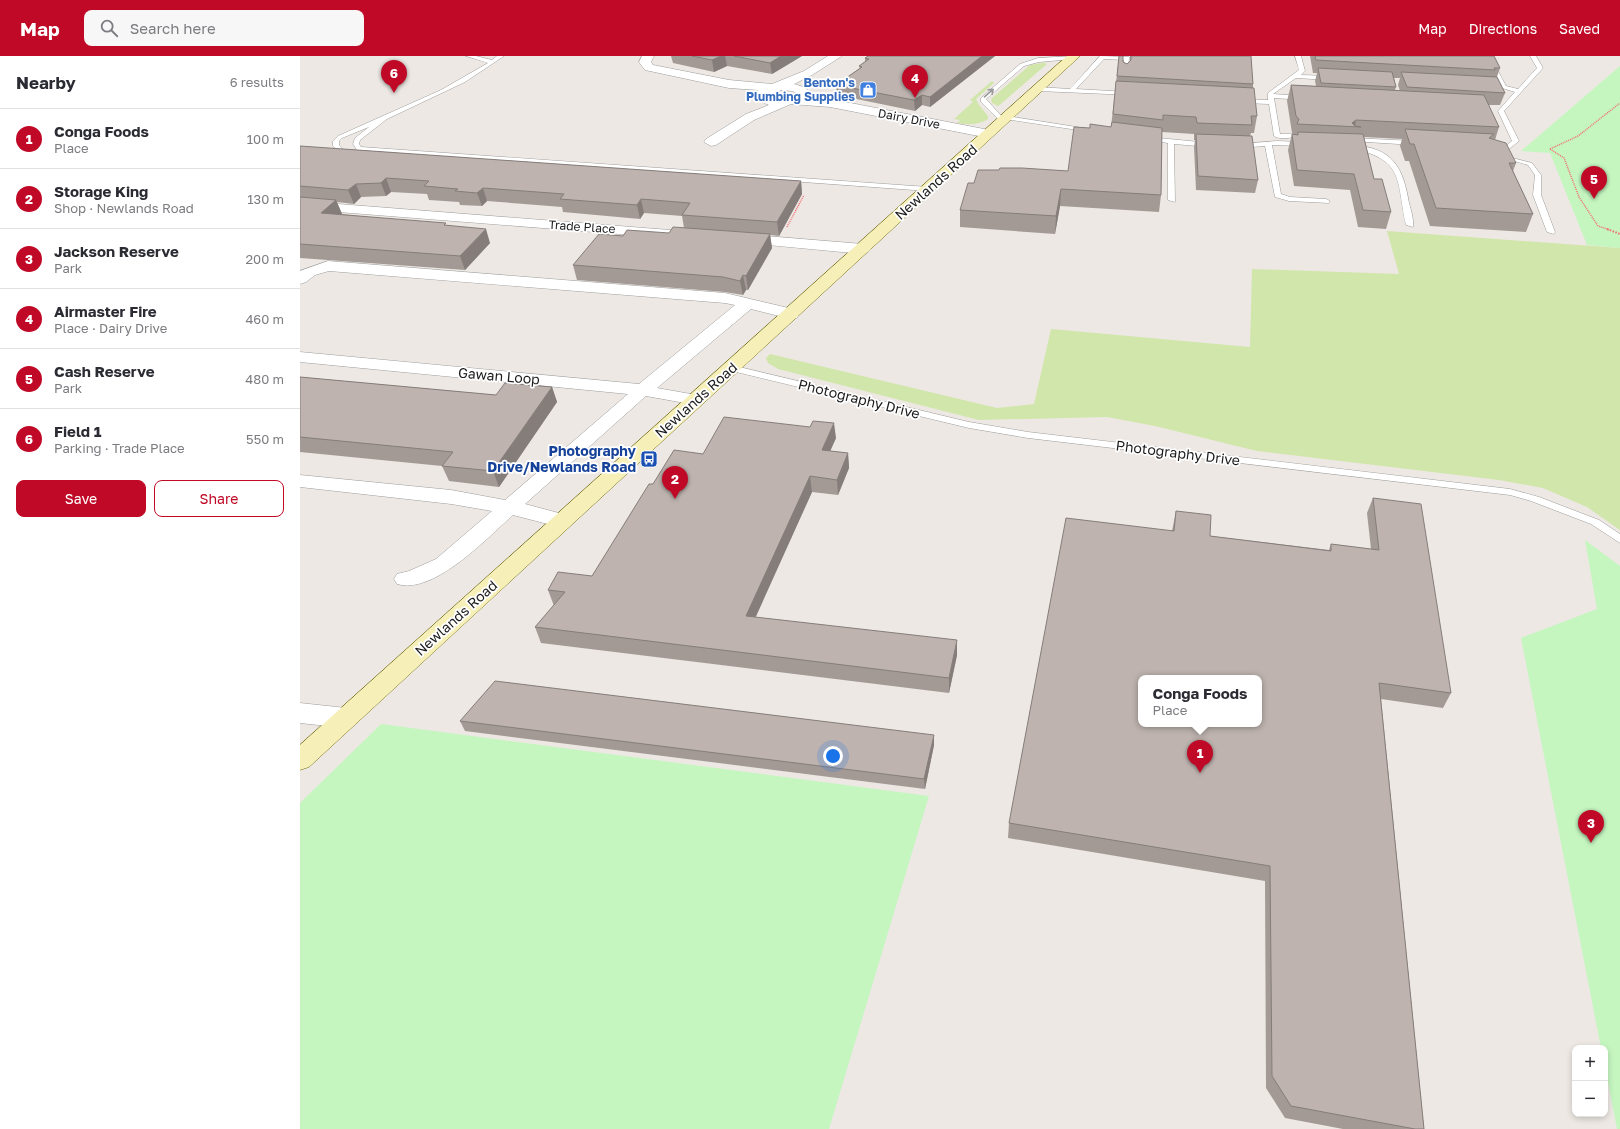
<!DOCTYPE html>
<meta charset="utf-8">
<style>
:root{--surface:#fff;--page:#f7f7f7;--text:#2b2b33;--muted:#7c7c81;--line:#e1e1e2;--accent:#c00926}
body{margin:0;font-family:"Golos Text",sans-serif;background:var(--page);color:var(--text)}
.controls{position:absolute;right:12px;bottom:12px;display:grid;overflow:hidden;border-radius:8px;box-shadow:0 2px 6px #0003}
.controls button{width:36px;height:36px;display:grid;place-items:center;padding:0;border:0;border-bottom:1px solid var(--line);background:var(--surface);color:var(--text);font:20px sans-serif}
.you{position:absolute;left:533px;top:700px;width:14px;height:14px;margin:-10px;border:3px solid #fff;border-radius:50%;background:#1a73e8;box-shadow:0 0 0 6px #1a73e833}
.badge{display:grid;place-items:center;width:26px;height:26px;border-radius:50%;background:var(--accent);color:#fff;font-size:13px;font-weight:700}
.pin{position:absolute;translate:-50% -33px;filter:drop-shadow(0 1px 2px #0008)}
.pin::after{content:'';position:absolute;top:21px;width:14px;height:12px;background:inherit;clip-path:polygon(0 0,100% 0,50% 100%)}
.popup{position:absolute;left:838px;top:619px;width:124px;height:52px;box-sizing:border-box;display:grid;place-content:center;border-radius:8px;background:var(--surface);filter:drop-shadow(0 1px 3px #0005);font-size:13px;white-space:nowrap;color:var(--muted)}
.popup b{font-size:15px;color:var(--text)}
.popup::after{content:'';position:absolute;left:50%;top:100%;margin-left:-8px;border:8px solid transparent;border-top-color:var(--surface)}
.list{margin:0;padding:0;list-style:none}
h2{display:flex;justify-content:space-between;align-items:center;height:52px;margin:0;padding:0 16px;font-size:17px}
h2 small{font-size:13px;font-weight:400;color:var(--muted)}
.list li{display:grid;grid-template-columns:26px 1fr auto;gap:12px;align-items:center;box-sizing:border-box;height:60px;padding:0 16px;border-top:1px solid var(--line)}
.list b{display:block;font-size:15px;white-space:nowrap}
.list p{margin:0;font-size:13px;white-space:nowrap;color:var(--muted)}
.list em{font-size:13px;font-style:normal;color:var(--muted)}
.actions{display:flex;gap:8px;padding:12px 16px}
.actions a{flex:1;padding:9px 0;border:1px solid var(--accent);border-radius:8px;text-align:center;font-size:14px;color:var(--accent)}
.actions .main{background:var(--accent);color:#fff}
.icon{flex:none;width:22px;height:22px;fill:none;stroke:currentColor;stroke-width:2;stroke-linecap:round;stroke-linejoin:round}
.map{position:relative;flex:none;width:1320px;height:1073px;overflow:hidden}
header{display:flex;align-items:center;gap:24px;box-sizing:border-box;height:56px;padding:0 20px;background:var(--accent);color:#fff}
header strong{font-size:19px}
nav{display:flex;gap:22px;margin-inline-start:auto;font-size:14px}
.search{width:280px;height:36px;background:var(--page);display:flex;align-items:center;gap:10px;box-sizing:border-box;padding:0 14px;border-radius:8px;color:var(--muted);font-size:15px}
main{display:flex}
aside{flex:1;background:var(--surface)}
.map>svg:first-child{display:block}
</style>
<header>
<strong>Map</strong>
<div class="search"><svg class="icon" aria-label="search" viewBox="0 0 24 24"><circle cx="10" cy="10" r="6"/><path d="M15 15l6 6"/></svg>Search here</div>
<nav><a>Map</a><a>Directions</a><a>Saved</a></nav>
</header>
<main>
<aside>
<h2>Nearby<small>6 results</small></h2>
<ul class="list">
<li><span class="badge">1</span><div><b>Conga Foods</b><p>Place</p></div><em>100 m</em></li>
<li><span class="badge">2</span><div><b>Storage King</b><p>Shop · Newlands Road</p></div><em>130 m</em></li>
<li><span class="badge">3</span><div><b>Jackson Reserve</b><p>Park</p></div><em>200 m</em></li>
<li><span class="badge">4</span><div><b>Airmaster Fire</b><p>Place · Dairy Drive</p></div><em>460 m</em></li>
<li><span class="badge">5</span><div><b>Cash Reserve</b><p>Park</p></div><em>480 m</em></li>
<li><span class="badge">6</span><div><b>Field 1</b><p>Parking · Trade Place</p></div><em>550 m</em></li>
</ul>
<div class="actions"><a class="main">Save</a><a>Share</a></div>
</aside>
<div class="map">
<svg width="1320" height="1073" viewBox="0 0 1320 1073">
<rect width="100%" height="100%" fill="#ede8e3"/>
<!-- grass -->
<g fill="#d1e6aa">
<polygon points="747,6 745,8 747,8 703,46 698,50 692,47 691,43 730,9"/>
<path d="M692 25 694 27 676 43 679 49 688 60V63C679 69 668 69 657 67L660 64 654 63 673 46 670 44Z"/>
<polygon points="1087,175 1320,192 1320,474 1287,451 1243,432 1199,424 957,395 855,370 807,361 679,364 478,313 468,307 466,302 470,298 697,352 734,348 751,273 950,291 952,213 1099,218"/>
</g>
<!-- park -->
<g fill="#c5f6c0">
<polygon points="1320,10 1320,192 1287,189 1250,97 1221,95"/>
<polygon points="1285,484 1320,510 1320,1073 1317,1073 1305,1010 1305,992 1301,992 1221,582 1297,553"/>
<polygon points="81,668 629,740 529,1073 0,1073 0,747"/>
</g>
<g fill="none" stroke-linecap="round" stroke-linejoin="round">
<!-- lane casing -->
<g stroke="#9d9d9d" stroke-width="1">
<g id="lane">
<polygon points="166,0 176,0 192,4 197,0 204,0 165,26 87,63 60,84 59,88 61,91 628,131 632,133 628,135 57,94 53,88 55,82 69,71 42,82 39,85 39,89 44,94 44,96 40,96 33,90 33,85 38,80 141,34 188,7"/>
<polygon points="775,0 773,3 739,6 724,10 686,43 704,63 707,60 789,73 792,75 791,76 705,63 705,66 701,66 681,46 681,42 720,8 738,2"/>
<polygon points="800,0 829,1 828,18 825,20 822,18 824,4 804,3 776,33 829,36 831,37 831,39 738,35 735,33 738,31 770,33"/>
<path d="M995 0H1001L1005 15 1001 19 1030 20 1033 22 1030 24 996 22 973 38 1003 40 1006 42 1003 44 974 42 980 78H991L994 80C990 83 978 83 974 80L969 48 942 47 939 45 942 43 968 44V37L999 14Z"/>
<polygon points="1184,0 1190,0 1206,30 1218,33 1237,12 1230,0 1236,0 1243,12 1204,55 1219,85 1209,93 1194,93 1191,91 1194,89 1206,90 1212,85 1198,55 1215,36 1202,32"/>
<polygon points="848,81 910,87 913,89 910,91 874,88 875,146 868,144 868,87 846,84 846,82"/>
<polygon points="1052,82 1115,85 1118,87 1115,89 1050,85 1049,84"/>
<polygon points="977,85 1004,86 1007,88 1004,90 972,89 981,138 990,141 1026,143 1030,145 1029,147 989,145 975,141 965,90 939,92 936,90 939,88"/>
<path d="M1053 89C1093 92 1103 111 1109 147 1111 154 1114 164 1113 171L1106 169C1096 123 1105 104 1051 92V90Z"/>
<polygon points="1197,98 1232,107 1241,119 1241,139 1255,176 1254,178 1247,176 1233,139 1235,119 1228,109 1197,100"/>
<polygon points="431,309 669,366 728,376 1210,433 1239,441 1299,464 1320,478 1320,487 1291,468 1231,445 1210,439 728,382 669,372 428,314 427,312"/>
</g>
</g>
<!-- street casing -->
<g stroke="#9d9d9d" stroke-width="1">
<g id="street">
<path d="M342 0H354L351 6 353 9 429 24 472 28 504 15 528 0H542L512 19 494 28C501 30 506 31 510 37L506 42 530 43 689 74 695 78 689 82 530 51 491 48 454 64 416 89 411 90 404 86 406 83 446 58 469 49C463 47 459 44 456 39L458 34 429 32 345 14 339 6ZM481 34 492 35 497 37C489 43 476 45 468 39Z"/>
<polygon points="0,145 370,174 375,175 377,178 375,181 370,182 0,153"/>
<polygon points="442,178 563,188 568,190 571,193 568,196 563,198 437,186 434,183 437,180"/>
<path d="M28 205 425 237 497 254 499 258 497 262 491 263 451 253 357 332 402 340 405 344 402 348 396 349 346 340 225 448 270 460 273 465 270 470 263 472 213 459C187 482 134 539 97 528L94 523 97 518 109 515 136 503 192 455 151 448 0 431V419L151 434 205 444 328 338 0 306V296L339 328 435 249 425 247 29 215 15 219 6 226 0 228V215Z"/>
<polygon points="0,647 46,652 55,655 58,662 55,669 46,672 0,667"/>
</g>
</g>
<!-- secondary casing -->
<g stroke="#6d680a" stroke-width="1">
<polygon id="secondary" points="767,0 780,0 9,711 0,714 0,689"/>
</g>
<!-- path-far1 -->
<g stroke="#f36e75" stroke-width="1.5" stroke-dasharray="1 1" stroke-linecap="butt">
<polyline points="1250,93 1264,102 1279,141 1298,170 1310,174"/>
<polyline points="1250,93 1278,80 1320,47"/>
<polyline points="487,171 504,139"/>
</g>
<!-- path -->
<polyline stroke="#f36e75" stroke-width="2" stroke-dasharray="1.5 1.5" stroke-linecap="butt" points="1307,173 1320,178"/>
<!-- lane -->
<use href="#lane" fill="#fff" fill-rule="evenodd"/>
<!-- street -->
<use href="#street" fill="#fff" fill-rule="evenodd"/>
<!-- secondary -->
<use href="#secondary" fill="#f6efb8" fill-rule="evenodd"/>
</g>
<!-- wall -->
<g fill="#a39a96" fill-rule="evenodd">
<polygon points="371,0 502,0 472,18 427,10 414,16 373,7"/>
<polygon points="695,0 630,51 622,49 615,55 537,39 536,29 560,12 559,10 565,6 565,2"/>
<polygon points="819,0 823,6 827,8 830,5 830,0 951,0 953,28 953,32 957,60 954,77 951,77 950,80 958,124 955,137 896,134 894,91 895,84 894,84 894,78 862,76 861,139 859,156 760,150 755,178 660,171 660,154 674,127 699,114 768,115 790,72 811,71"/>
<path d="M1010 0H1194L1200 12 1197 21 1205 37 1200 49H1188L1199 71 1195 84 1216 107 1213 115 1233 158 1226 176 1130 170 1109 105H1105L1100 90 1102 83 1064 81 1074 123 1091 156 1086 173 1058 171 1050 134 994 130 988 94 992 78 994 79 992 77 987 45 991 29 1016 30 1015 25 1017 17H1013ZM1094 22H1100L1098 29 1100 35 1095 34 1096 31Z"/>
<polygon points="0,90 501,125 502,138 479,180 470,179 472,192 448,234 446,234 443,239 425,236 277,224 273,209 323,180 369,177 384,172 382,160 344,157 340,163 263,156 262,151 187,145 182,150 160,149 159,146 129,144 127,138 91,136 86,140 61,141 54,148 37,146 42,158 41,158 147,169 190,187 165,214 0,202"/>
<polygon points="0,321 196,339 252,331 257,346 199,431 149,425 142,410 0,396"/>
<polygon points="536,382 530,395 548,397 549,412 538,439 512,436 455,561 657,599 649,637 241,587 235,571 254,550 248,534 292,520 353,428 403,398"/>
<polygon points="1073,442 1151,637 1143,652 1081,643 1124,1073 1043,1073 985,1062 966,1032 965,825 708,782 709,767 872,475 876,455 910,480 1029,494 1031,488 1071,493 1067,457"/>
<polygon points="160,665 634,689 625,733 165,675"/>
</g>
<!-- shaded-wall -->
<g fill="#857d7a">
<polygon points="421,0 425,0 427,10 414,16 412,4"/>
<polygon points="481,0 502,0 472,18 470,7"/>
<polygon points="682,0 695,0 630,51 630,41"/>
<polygon points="622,39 622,49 615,55 614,44"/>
<polygon points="1056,64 1055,70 1052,67"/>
<polygon points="86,122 91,136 86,140 81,127"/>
<polygon points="501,125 502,138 479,180 477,166"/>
<polygon points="56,128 61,141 54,148 48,134"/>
<polygon points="183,132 187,145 182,150 177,137"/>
<polygon points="761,133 760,150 755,178 756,160"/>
<polygon points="341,143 344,157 340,163 337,149"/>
<polygon points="36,144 42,158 27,171 21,157"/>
<polygon points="186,173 190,187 165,214 160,200"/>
<polygon points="470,178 472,192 448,234 446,220"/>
<polygon points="443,219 446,234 443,239 440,225"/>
<polygon points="252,331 257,346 199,431 193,415"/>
<polygon points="534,367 536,382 524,409 522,394"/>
<polygon points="548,397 549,412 538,439 537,424"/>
<polygon points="510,420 512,436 449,576 446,560"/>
<polygon points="657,584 657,599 649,637 649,622"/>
<polygon points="634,679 634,689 625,733 624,723"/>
</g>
<!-- building -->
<g fill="#beb3af" stroke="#857d7a" fill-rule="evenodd">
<polygon points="392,0 421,0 412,4"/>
<polygon points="434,0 481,0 470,7"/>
<polygon points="568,0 682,0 630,41 622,39 614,44 536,29 562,11 559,10 569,3 565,2"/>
<polygon points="819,0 823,0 823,6 827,8 831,4 831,0 951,0 953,28 817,20"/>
<polygon points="1015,0 1194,0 1200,12 1194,12 1195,14 1016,4"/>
<polygon points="1018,12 1092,16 1096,31 1021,27"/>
<polygon points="1101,16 1197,21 1205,37 1107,31"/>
<polygon points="816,25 954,32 957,60 951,60 952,69 897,67 896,61 863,59 863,64 813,58"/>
<polygon points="991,29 1184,39 1199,71 1056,64 1052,67 1055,70 1061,71 997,68 999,63 996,60"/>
<polygon points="812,66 862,72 861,139 761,133 756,160 660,154 668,127 674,127 678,114 699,114 700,112 722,112 768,115 774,71 790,72 790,68 811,71"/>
<polygon points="1105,73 1194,78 1189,82 1206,87 1216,107 1209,107 1233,158 1136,152 1114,88 1110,88"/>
<polygon points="998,76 1063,78 1074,123 1082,123 1091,156 1063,154 1054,118 997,114 992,78 998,79"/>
<polygon points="896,78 952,80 958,124 898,120"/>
<polygon points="0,90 501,125 477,166 382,159 390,147 341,143 337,149 260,143 264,138 183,132 177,137 155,135 158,133 124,130 129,125 86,122 81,127 56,128 48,134 0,130"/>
<polygon points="0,141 36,144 21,157 146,167 144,169 186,173 160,200 0,188"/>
<polygon points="373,171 470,178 446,220 443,219 440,225 423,221 273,209 299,178 323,180 327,174 369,177"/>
<polygon points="0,321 196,339 205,327 252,331 193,415 142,410 153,396 0,381"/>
<polygon points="424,361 510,371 513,365 534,367 522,394 548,397 537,424 510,420 446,560 657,584 649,622 235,571 265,536 248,534 258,516 292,520 349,428 353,428 374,394 403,398"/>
<path d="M1073 442 1121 448 1151 637 1079 627 1124 1073H1115L991 1050 972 1020 970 810 709 767 766 462 874 475 876 455 911 459 910 480 1031 495V488L1079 494ZM841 622H959V668H841Z"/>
<polygon points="195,625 634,679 624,723 160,665"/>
</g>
<!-- one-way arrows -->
<defs><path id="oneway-shaft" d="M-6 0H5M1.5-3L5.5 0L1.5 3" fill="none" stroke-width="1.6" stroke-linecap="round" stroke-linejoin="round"/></defs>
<use stroke="#999" href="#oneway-shaft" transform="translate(689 37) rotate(-41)"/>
<!-- icons -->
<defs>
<g id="shop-square" transform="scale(0.9)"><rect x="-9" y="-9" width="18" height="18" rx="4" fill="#3f7fe0" stroke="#fff"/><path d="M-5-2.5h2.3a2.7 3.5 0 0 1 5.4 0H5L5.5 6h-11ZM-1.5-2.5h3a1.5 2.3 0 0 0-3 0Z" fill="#fff"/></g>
<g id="bus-square" transform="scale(0.9)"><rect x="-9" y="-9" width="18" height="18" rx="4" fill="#1a4fb4" stroke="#fff"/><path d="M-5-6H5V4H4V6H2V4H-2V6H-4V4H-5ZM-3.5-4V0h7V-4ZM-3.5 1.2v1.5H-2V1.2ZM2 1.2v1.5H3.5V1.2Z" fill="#fff"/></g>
</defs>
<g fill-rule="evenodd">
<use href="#shop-square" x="568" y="34"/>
<use href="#bus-square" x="349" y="403"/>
</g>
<g text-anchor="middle" stroke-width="3.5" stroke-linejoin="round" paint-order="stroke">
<!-- far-shop labels -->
<g font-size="12" font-weight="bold" fill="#366cbe" stroke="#fff" text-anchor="end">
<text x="555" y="31">Benton's<tspan x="555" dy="14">Plumbing Supplies</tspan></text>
</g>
<!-- far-street labels -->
<g font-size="12" fill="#1c1c1c" stroke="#fff">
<text transform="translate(609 63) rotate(11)" y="4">Dairy Drive</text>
<text transform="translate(282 171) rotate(4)" y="4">Trade Place</text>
</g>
<!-- street labels -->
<g font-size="14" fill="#1c1c1c" stroke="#fff">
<text transform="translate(636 126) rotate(-42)" y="5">Newlands Road</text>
<text transform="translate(199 320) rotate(5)" y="5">Gawan Loop</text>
<text transform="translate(559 343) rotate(14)" y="5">Photography Drive</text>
<text transform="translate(396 344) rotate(-42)" y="5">Newlands Road</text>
<text transform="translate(878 397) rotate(7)" y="5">Photography Drive</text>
<text transform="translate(156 562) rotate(-42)" y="5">Newlands Road</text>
</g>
<!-- transit labels -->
<g font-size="14" font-weight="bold" fill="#164399" stroke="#fff" text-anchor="end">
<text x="336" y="400">Photography<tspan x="336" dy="16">Drive/Newlands Road</tspan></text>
</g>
</g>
</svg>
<div class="controls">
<button>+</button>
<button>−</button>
</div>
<div class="you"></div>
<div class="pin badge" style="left:900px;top:717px">1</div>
<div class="popup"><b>Conga Foods</b>Place</div>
<div class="pin badge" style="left:375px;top:443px">2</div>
<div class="pin badge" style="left:1291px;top:787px">3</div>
<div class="pin badge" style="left:615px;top:42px">4</div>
<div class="pin badge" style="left:1294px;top:143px">5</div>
<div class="pin badge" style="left:94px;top:37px">6</div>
</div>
</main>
